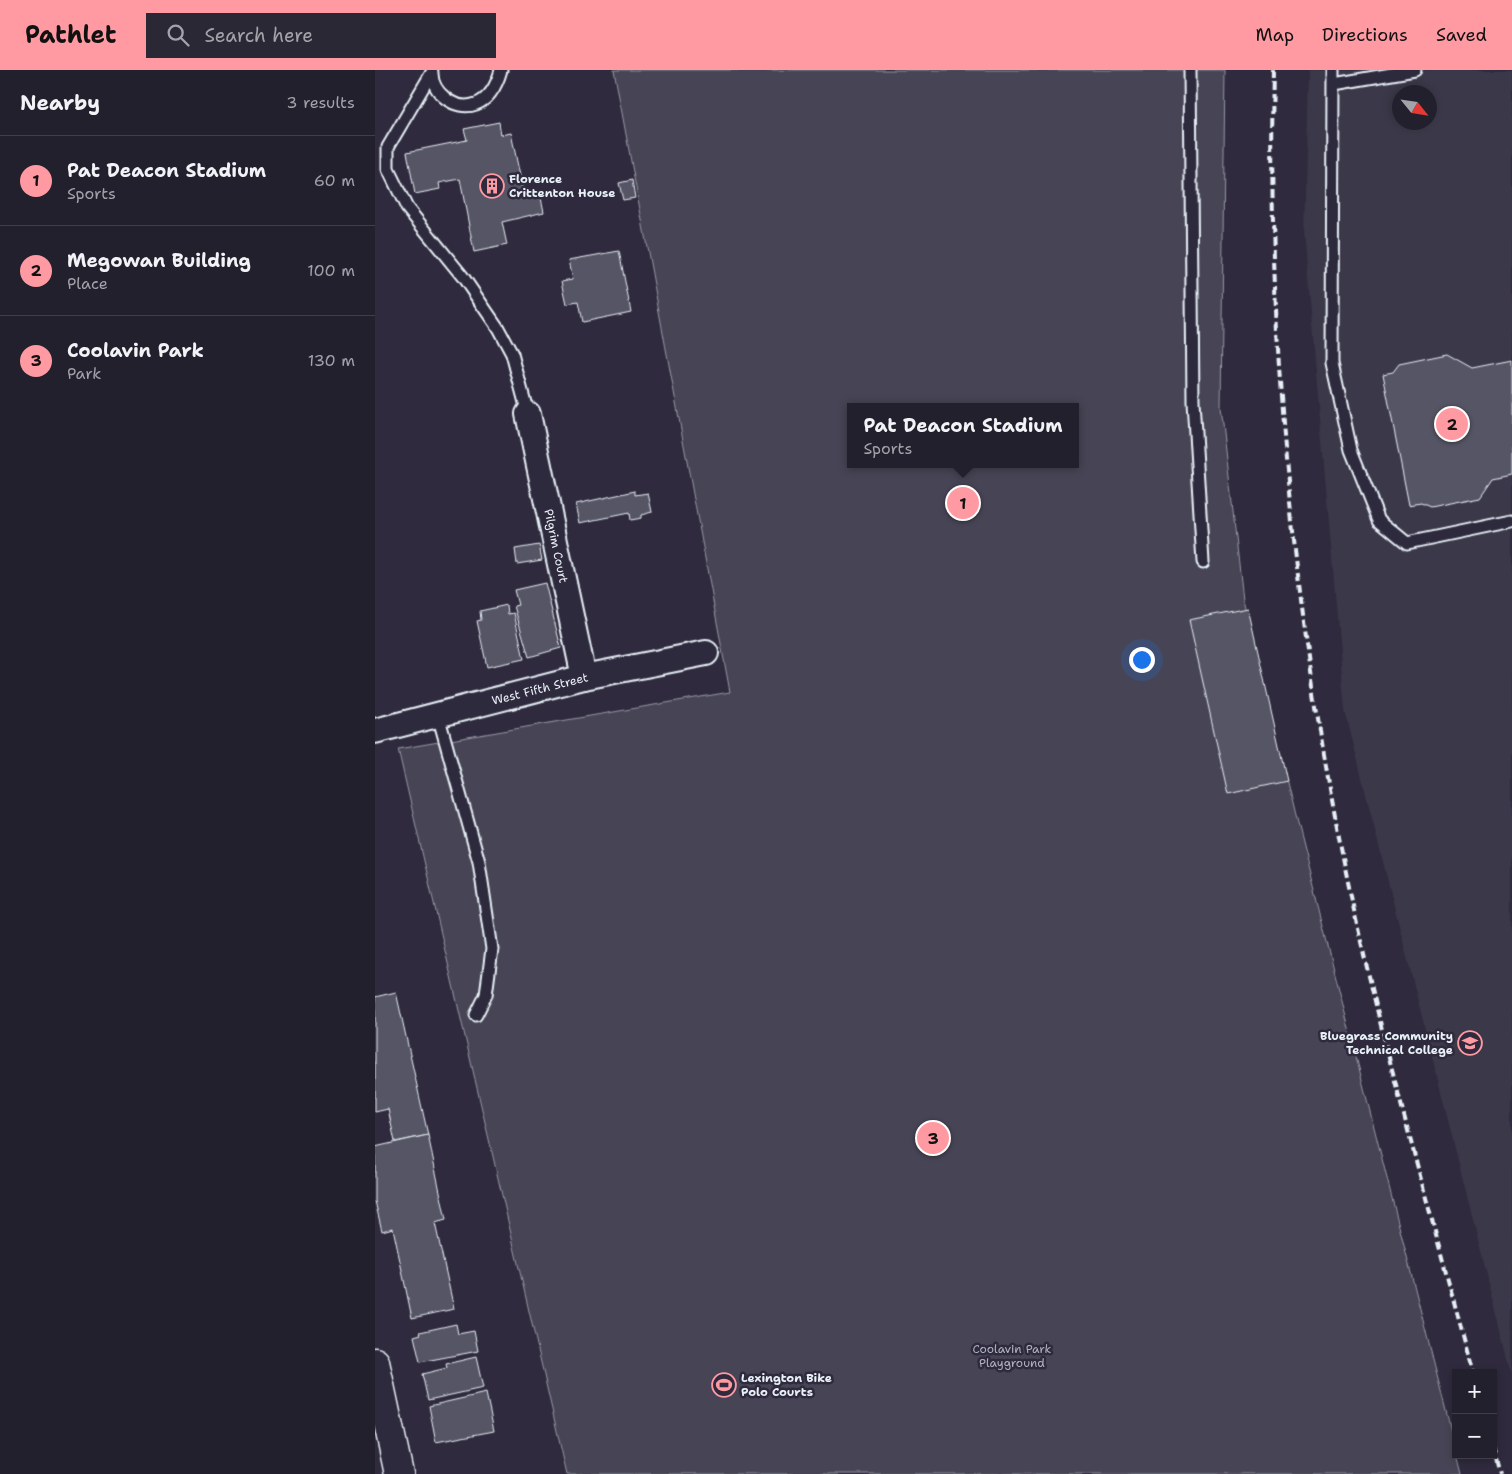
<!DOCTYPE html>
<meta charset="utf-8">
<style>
:root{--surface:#23202e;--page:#2b2836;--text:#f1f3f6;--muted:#a3a3aa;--line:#403e4a;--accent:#ff9aa2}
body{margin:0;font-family:"Shantell Sans",sans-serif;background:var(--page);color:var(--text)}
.controls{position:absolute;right:15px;bottom:15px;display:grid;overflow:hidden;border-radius:0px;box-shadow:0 2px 8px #0003}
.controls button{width:45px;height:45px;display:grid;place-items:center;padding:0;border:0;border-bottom:1px solid var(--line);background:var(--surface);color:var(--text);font:25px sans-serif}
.compass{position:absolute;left:1017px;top:15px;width:45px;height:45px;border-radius:50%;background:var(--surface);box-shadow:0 2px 8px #0003;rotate:120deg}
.you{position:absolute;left:766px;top:589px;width:18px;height:18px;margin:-12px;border:4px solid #fff;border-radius:50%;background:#1a73e8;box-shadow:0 0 0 8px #1a73e833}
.badge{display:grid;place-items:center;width:32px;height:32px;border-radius:50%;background:var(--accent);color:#111;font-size:16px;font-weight:700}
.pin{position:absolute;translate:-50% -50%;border:2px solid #fff;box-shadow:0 1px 5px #0006}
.popup{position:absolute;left:472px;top:333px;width:232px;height:65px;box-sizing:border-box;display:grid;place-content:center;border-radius:0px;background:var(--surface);filter:drop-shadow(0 1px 4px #0005);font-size:16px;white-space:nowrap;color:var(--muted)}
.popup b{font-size:19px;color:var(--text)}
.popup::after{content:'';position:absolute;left:50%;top:100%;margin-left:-10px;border:10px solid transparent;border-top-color:var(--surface)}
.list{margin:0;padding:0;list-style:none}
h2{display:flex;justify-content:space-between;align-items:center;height:65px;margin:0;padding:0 20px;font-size:21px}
h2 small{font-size:16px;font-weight:400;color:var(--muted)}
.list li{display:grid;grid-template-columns:32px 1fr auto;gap:15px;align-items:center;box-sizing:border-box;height:90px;padding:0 20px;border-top:1px solid var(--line)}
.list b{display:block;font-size:19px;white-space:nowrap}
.list p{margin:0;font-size:16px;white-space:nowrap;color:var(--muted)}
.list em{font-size:16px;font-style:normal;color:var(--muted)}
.icon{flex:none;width:28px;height:28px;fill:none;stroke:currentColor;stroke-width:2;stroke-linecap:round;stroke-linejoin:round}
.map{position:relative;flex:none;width:1137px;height:1404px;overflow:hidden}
header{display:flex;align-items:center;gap:30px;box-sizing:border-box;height:70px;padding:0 25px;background:var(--accent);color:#111}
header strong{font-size:24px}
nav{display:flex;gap:28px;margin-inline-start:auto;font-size:18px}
.search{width:350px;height:45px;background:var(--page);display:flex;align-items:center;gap:12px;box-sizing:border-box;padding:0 18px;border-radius:0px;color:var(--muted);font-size:19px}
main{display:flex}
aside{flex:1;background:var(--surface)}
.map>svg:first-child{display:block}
</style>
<header>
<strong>Pathlet</strong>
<div class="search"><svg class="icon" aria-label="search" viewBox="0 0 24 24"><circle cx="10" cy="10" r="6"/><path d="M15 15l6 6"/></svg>Search here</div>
<nav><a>Map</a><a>Directions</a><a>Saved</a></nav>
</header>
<main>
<aside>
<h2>Nearby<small>3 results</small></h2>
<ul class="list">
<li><span class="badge">1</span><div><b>Pat Deacon Stadium</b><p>Sports</p></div><em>60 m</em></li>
<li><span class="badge">2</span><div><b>Megowan Building</b><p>Place</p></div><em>100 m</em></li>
<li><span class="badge">3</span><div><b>Coolavin Park</b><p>Park</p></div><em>130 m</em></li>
</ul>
</aside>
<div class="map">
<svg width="1137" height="1404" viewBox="0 0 1137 1404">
<rect width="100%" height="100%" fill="#2f2a3d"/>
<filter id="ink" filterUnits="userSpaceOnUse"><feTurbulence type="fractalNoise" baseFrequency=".02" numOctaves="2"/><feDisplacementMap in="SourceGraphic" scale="10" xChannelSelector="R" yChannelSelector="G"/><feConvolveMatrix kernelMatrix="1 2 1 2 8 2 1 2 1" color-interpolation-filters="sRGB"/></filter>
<g filter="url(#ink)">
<!-- built -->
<path fill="#3b3749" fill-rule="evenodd" d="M933 0H1137V1305L970 641 929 162ZM1024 22H1054V52H1024Z"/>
<!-- green -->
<path fill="#464455" stroke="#979aa6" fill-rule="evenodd" d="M239 0H850L846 337 868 529 920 746 1087 1404H192L23 679 355 622ZM476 337H700V394H476Z"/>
<!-- building -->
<g fill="#575565" stroke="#e8f1f8">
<polygon points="124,52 126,65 136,63 149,125 165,123 169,142 127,152 132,175 99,182 85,109 64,113 65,119 40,124 32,82 92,70 89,59"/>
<polygon points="257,110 260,128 248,130 244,113"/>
<polygon points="244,181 256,242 207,252 203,232 192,234 187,211 198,209 194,190"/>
<polygon points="1072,284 1097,298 1137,290 1137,404 1118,408 1105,427 1055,437 1046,433 1034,435 1008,304 1018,302 1024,294"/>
<polygon points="260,421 260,425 273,423 277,442 266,445 266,448 255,450 254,443 205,453 201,434"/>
<polygon points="164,475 167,490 142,494 140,479"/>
<polygon points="170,513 186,578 154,587 139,536 143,535 139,520"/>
<polygon points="132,535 133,544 139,543 149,589 112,597 102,551 106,550 105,541"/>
<polygon points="873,538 912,711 853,724 814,550"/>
<polygon points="21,922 53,1065 20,1072 13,1039 0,1042 0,927"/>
<polygon points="53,1065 71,1150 60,1153 79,1239 37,1248 18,1158 7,1161 0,1131 0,1077"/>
<polygon points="81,1254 83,1264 99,1261 103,1281 45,1292 39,1266 46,1264 45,1262"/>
<polygon points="101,1287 108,1318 53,1330 47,1304 72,1298 71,1294"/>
<polygon points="111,1323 119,1361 61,1372 54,1336"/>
</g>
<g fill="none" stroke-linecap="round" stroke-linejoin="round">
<!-- service casing -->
<g stroke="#e8f1f8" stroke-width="15">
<g id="service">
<polyline points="815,0 818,331 828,492"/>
<polyline points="958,0 957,293 976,380 1004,450 1032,473 1137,451"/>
<path d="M57 2C56 22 80 42 101 34 115 29 122 14 126 0"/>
<polyline points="56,4 13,77 13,99 32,138 88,207 123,258 137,284 153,344"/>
<polyline points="959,14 1040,0"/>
<polyline points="63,645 104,792 117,879 111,925 101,945"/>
</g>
</g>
<!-- minor casing -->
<g stroke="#e8f1f8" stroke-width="28">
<g id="minor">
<polyline points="153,344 209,607"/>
<polyline points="0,661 209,607 331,583"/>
</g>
</g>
<!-- tertiary casing -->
<g stroke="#e8f1f8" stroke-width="31">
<polyline id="tertiary" points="0,1292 24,1404"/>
</g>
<!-- service -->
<use href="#service" stroke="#2f2a3d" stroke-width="11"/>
<!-- minor -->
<use href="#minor" stroke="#2f2a3d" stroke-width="24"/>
<!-- tertiary -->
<use href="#tertiary" stroke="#2f2a3d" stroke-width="28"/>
<!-- rail -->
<g stroke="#e8f1f8" stroke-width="4" stroke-dasharray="8 4" stroke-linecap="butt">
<path d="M898 0C892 283 920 568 980 845 1014 999 1058 1151 1098 1303"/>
<polyline points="1118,1378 1125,1404"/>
</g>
</g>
</g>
<!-- icons -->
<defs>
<g id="building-ring" transform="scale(1.25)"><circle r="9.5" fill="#2f2a3d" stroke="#ff9aa2" stroke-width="1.5"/><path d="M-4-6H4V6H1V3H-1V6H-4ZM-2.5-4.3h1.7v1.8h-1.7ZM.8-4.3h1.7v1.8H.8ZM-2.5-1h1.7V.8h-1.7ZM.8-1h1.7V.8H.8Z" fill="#ff9aa2"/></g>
<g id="university-ring" transform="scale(1.25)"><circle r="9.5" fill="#2f2a3d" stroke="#ff9aa2" stroke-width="1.5"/><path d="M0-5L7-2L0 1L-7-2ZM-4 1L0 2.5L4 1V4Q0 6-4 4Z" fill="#ff9aa2"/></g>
<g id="stadium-ring" transform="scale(1.25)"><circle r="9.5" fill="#2f2a3d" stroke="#ff9aa2" stroke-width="1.5"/><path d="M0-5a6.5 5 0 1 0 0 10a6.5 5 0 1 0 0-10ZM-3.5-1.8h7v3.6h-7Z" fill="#ff9aa2"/></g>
</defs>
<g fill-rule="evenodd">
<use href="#building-ring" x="117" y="116"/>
<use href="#university-ring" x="1095" y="973"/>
<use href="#stadium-ring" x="349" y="1315"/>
</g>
<g text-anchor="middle" stroke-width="5" stroke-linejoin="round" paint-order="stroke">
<!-- poi labels -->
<g font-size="12" font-weight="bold" fill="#e8f1f8" stroke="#2f2a3d" text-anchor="start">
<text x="134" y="113">Florence<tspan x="134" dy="14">Crittenton House</tspan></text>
<text x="1078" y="970" text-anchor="end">Bluegrass Community<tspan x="1078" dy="14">Technical College</tspan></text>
<text x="366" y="1312">Lexington Bike<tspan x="366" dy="14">Polo Courts</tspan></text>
</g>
<!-- street labels -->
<g font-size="12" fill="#e8f1f8" stroke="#2f2a3d">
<text transform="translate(181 476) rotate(78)" y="4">Pilgrim Court</text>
<text transform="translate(165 619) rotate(-14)" y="4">West Fifth Street</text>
</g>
<!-- park labels -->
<g font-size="12" fill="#afb4bf" stroke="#2f2a3d">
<text x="637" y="1283">Coolavin Park<tspan x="637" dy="14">Playground</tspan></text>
</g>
</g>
</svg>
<div class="controls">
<button>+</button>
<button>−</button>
</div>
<svg class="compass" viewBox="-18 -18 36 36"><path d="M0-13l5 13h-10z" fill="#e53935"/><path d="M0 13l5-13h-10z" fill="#a3a3aa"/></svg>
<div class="you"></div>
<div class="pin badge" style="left:588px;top:433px">1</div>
<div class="popup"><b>Pat Deacon Stadium</b>Sports</div>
<div class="pin badge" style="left:1077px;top:354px">2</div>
<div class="pin badge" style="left:558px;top:1068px">3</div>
</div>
</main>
